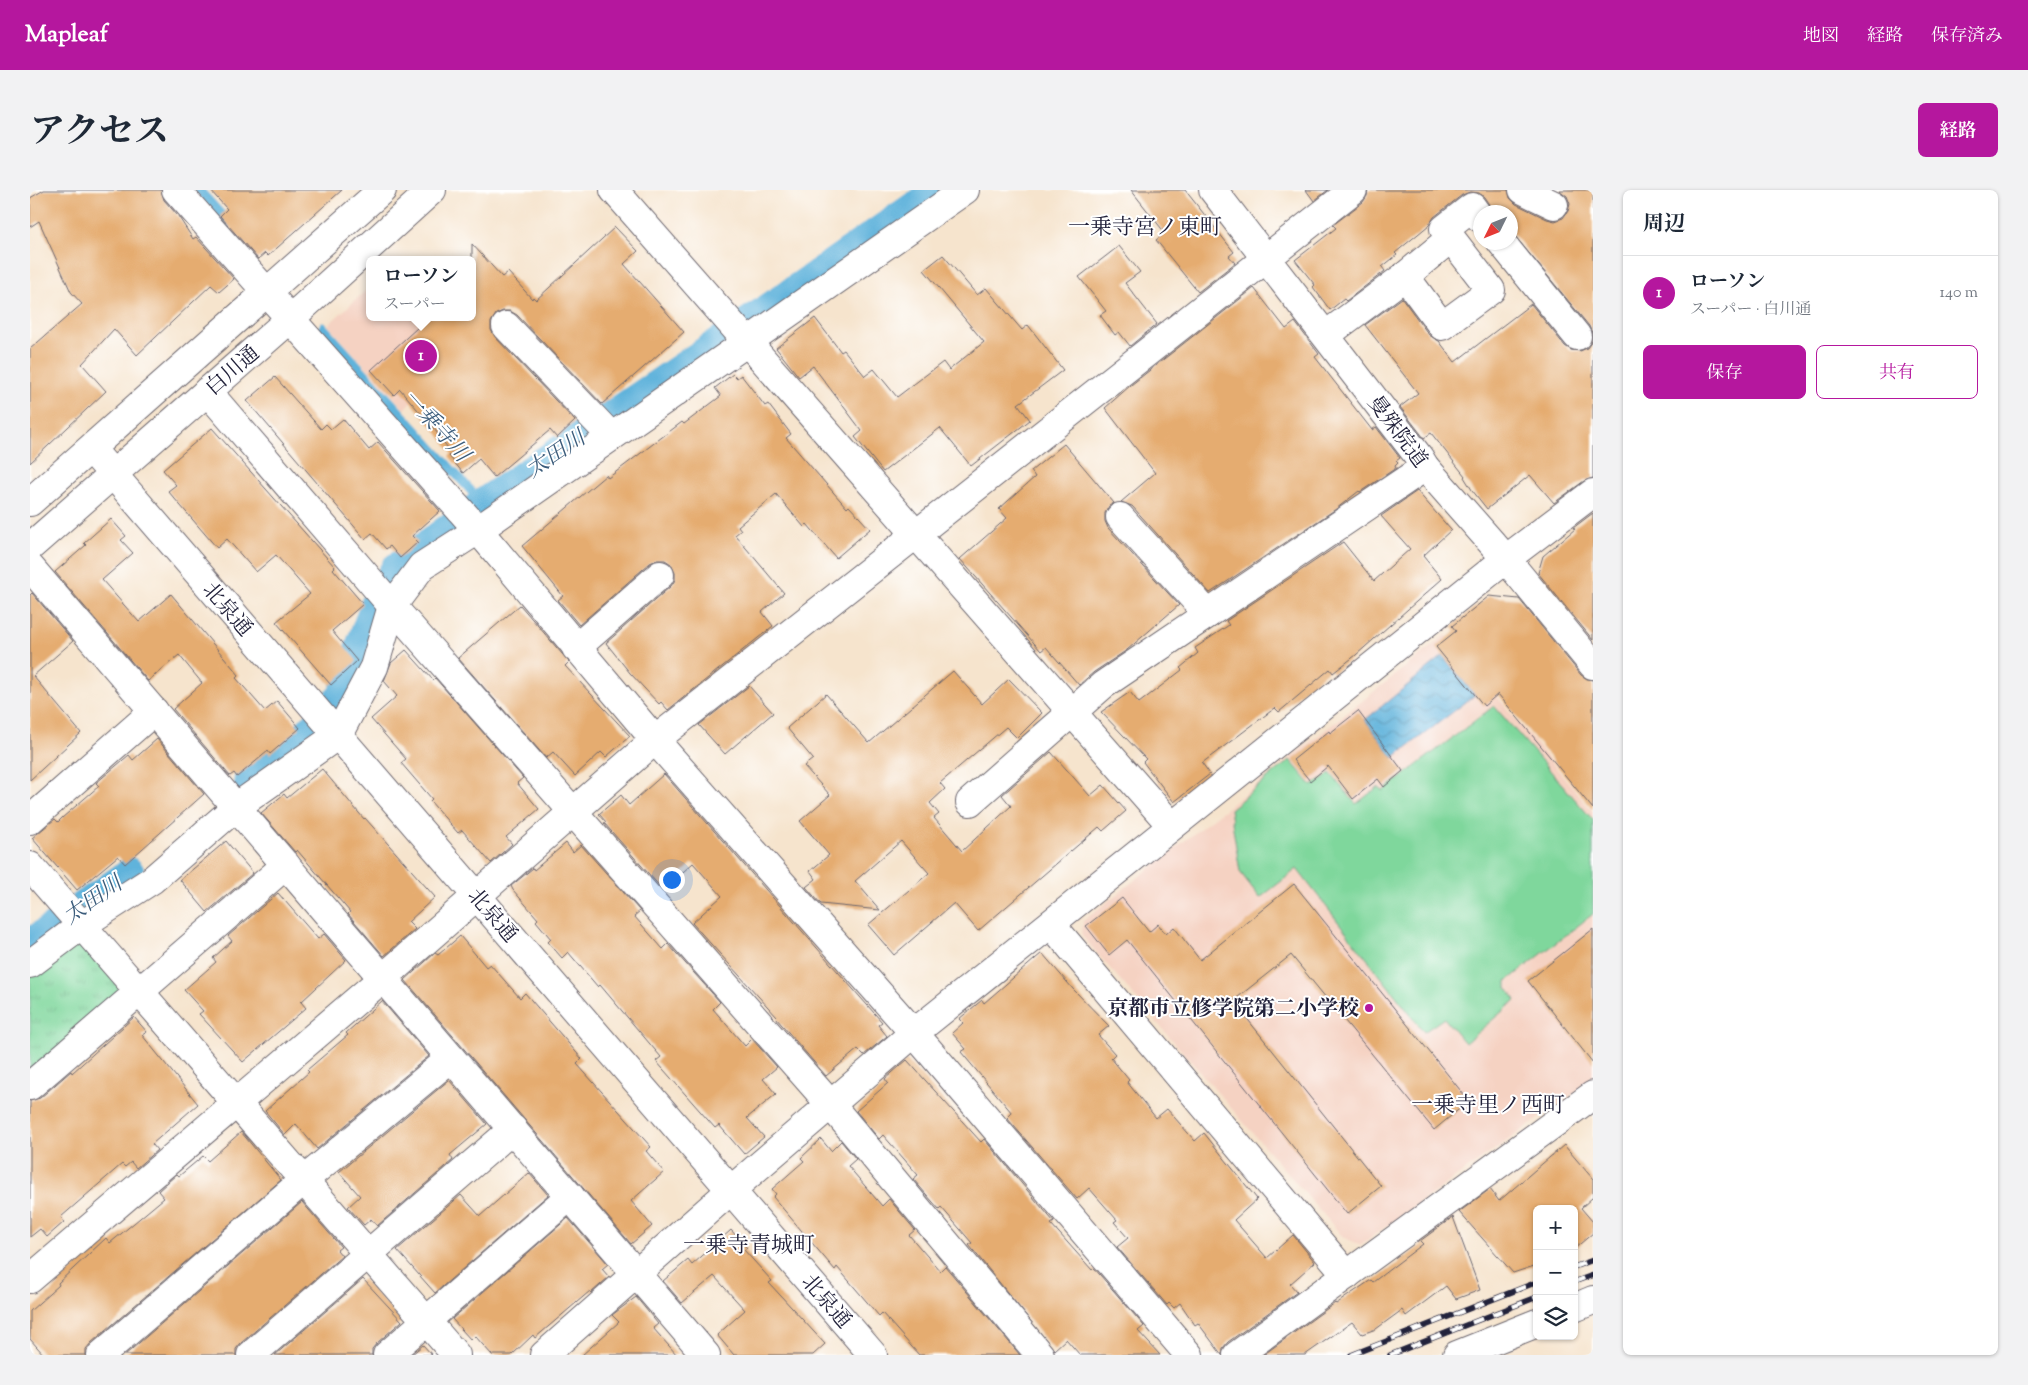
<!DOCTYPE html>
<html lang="ja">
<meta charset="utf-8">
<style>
:root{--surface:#fff;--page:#f2f2f3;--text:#1f2937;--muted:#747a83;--line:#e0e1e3;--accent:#b5179e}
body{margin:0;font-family:"Sorts Mill Goudy","Noto Serif JP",serif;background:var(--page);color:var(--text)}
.controls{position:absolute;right:15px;bottom:15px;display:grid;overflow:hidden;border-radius:8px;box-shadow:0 1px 4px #0004}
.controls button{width:45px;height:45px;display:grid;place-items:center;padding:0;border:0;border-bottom:1px solid var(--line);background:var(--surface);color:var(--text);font:25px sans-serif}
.compass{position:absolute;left:1443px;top:15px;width:45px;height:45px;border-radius:50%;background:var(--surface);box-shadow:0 1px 4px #0004;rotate:227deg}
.you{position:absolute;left:641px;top:689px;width:18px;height:18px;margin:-12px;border:4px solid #fff;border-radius:50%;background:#1a73e8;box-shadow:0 0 0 8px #1a73e833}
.badge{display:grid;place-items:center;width:32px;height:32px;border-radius:50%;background:var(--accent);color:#fff;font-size:16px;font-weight:700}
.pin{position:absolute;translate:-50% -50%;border:2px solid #fff;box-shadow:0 1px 5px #0006}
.popup{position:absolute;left:336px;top:66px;width:110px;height:65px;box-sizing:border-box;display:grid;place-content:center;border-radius:8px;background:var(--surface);filter:drop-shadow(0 1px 4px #0005);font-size:16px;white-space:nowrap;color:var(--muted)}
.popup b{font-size:19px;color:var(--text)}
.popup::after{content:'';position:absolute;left:50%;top:100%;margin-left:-10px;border:10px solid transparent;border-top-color:var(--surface)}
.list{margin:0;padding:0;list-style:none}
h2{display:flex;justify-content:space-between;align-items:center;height:65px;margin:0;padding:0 20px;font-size:21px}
h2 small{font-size:16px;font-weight:400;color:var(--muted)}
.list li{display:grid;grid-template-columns:32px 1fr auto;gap:15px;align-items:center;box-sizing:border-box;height:75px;padding:0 20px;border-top:1px solid var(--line)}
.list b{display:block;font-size:19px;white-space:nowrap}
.list p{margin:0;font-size:16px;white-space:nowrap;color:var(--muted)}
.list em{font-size:16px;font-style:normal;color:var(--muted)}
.actions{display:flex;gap:10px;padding:15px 20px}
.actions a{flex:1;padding:11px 0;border:1px solid var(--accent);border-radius:8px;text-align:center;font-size:18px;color:var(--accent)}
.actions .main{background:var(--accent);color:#fff}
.icon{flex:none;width:28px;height:28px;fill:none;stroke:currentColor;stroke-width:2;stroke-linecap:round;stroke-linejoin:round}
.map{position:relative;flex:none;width:1563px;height:1165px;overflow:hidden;border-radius:8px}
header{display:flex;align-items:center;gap:30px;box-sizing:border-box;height:70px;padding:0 25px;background:var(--accent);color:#fff}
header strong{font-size:24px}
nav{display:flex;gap:28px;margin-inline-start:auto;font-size:18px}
.intro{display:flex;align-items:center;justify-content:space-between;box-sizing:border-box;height:120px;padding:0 30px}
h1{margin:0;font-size:35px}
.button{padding:12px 22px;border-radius:8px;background:var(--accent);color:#fff;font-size:18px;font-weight:700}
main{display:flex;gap:30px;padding:0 30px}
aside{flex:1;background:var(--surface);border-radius:8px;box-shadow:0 1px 4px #0004}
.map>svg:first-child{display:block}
</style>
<header>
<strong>Mapleaf</strong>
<nav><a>地図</a><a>経路</a><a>保存済み</a></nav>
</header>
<div class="intro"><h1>アクセス</h1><a class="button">経路</a></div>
<main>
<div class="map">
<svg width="1563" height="1165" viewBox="0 0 1563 1165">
<defs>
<pattern id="grass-tufts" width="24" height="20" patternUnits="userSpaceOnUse" patternTransform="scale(1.25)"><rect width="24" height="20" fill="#7fd79c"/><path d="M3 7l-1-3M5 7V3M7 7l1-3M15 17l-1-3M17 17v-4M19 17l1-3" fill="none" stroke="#6db887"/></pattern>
<pattern id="water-waves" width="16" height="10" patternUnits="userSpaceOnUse" patternTransform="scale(1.25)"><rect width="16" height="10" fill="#60b3db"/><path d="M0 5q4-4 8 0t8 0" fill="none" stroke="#4f91b3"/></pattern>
</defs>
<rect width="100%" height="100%" fill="#fff"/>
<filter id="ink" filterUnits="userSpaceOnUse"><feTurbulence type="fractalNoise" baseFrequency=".02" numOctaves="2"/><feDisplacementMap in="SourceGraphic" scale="10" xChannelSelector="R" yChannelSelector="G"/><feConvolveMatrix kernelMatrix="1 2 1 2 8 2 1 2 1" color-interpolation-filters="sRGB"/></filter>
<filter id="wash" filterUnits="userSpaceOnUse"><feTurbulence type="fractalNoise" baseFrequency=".0096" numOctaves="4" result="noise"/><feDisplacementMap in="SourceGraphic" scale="20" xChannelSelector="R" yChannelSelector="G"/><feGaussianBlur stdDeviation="1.12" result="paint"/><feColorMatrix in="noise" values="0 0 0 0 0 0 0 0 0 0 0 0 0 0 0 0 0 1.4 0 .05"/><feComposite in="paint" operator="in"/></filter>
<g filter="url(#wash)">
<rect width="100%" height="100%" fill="#f6e4cd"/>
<!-- built -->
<g fill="#f5d2c2">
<polygon points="340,97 340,127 410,127 439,160 374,219 298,135"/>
<polygon points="1416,445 1563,622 1563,890 1330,1055 1313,1047 1052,746 1053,731"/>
</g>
<!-- grass -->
<polygon fill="url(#grass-tufts)" stroke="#507c6c" points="49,748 99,804 0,891 0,783"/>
<!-- garden -->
<polygon fill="#7fd79c" stroke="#507c6c" points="1464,516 1563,630 1563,724 1477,791 1477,798 1486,810 1435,853 1414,828 1394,842 1267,679 1230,708 1210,682 1200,619 1260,570 1282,596 1300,583 1326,614 1348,597 1353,601"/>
<!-- water -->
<polygon fill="url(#water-waves)" stroke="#416a8b" points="1413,466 1445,505 1363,568 1335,530"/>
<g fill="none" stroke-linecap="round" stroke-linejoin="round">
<!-- stream -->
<g stroke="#60b3db" stroke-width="9">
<polyline points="169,0 199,33"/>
<polyline points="293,137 452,313"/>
</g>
<!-- canal -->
<g stroke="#60b3db" stroke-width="29">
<polyline points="218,591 263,558 312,505 345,414 365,378 452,313 725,127 907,0"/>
<polyline points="0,753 100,682"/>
</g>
</g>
<g id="blocks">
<!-- building -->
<g fill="#e5ac6f">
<polygon points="14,0 131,0 134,10 148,26 163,49 166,47 204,89 189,102 181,95 107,165 84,139 52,174 76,201 0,273 0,159 52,114 41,102 9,31 0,37 0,8"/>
<polygon points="180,0 312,0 238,66 235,63 228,69 190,26 197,19"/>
<polygon points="1101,0 1155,0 1204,62 1199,66 1205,73 1168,102 1126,50 1135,43"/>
<polygon points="1276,0 1298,0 1284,11"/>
<polygon points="1338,0 1478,0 1480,8 1486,14 1517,29 1525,31 1533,28 1538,21 1540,14 1537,6 1529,0 1563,0 1563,288 1554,291 1524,313 1500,285 1457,319 1442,300 1434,287 1435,286 1401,243 1394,248 1370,217 1388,203 1335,135 1372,108 1399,145 1409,151 1425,172 1501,114 1535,156 1541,160 1550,161 1557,158 1562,151 1562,143 1559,136 1480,40 1480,22 1464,22 1454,7 1449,3 1440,2 1432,5 1404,27 1399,35 1365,63 1367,65 1352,77 1355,81 1316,111 1314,109 1300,120 1283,97 1285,95 1265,70 1306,38 1303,35 1333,12 1337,6"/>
<polygon points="585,37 608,61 594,74 654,142 572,214 487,125 480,121 473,121 466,124 461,132 461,140 465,147 545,231 527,248 520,240 464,287 449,269 433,283 419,266 422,264 405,240 370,199 364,205 341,180 399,127 442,127 442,54 472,87 478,82 502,109 503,107 506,110"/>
<polygon points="1089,56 1110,82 1095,93 1127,134 1100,156 1089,142 1085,145 1070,125 1076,121 1049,87"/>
<polygon points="913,65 947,105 956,98 992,140 998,135 1033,180 988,214 1000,230 941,276 910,238 853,282 825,247 832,241 783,176 769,187 746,158 785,128 811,162 814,160 835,186 844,179 867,207 913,172 919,180 954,152 894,80"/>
<polygon points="1224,98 1256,139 1265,132 1289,164 1285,167 1342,240 1346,237 1370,268 1366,271 1368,273 1365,276 1366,278 1330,302 1329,301 1306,319 1180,403 1102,316 1091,312 1125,283 1075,218 1101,195"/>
<polygon points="703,184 707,188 711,185 735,216 738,214 761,244 756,248 817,318 819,316 840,339 806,368 777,334 774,337 746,304 708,336 711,340 705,345 754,403 732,422 743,436 638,520 631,512 629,514 600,483 576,453 641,396 645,390 645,383 641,374 635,370 627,370 620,373 549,435 528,410 533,406 492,356 576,285 578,288 652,232 654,234 691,206 685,198"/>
<polygon points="245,187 291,239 296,234 301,239 313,229 339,260 348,252 410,321 382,346 388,352 370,368 360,356 356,359 342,343 335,349 217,211"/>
<polygon points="182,238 305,377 303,379 333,414 302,441 327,471 301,495 246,432 280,404 246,365 226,382 197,349 187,358 138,301 146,295 133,280"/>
<polygon points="1034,254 1084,313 1079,316 1075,323 1075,331 1078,338 1149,415 1097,460 1064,482 1049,495 1016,457 1011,461 930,369 977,328 969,319 1005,287 1001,281"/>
<polygon points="1387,301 1421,340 1393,366 1412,389 1326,465 1303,483 1300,479 1249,522 1245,518 1172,573 1180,584 1144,612 1113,572 1116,569 1071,522 1100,502 1109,513 1152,480 1150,478 1168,463 1165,458 1199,435 1196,431 1313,352 1344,391 1380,359 1351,326"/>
<polygon points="1563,323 1563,450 1508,383 1513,366 1545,339 1543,338"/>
<polygon points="81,329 96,346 91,350 103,363 72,390 109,432 141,404 209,485 206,488 235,521 247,511 270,538 240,564 238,561 207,587 204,583 200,586 143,519 172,493 149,465 118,491 25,382 56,355 54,353"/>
<polygon points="2,403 43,451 3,486 51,543 0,590 0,405"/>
<polygon points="1459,406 1489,409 1551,485 1557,489 1563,490 1563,619 1468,504 1454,516 1406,457 1426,441 1422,436"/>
<polygon points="490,415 539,472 535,476 600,546 576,567 571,562 545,586 523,562 516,568 428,468"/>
<polygon points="376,460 403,490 405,488 493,588 487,593 509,619 476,647 482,654 461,673 432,640 428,643 400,611 402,609 371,573 376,569 341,529 367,506 354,491 361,473"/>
<polygon points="923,481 952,514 979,489 1012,523 987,548 976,537 910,593 915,599 900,613 909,624 904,628 932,661 981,616 972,605 1021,562 1060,606 1073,595 1096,621 1073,641 1069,637 948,741 924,713 864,765 838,735 899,683 871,651 825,691 850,720 791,714 776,697 786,689 780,681 799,665 770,631 800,605 774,576 783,569 757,538 796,504 839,553"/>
<polygon points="719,496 743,523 695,564 669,535"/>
<polygon points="1328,521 1373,581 1354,597 1348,589 1323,609 1298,576 1280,591 1263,570 1299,541 1300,543"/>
<polygon points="127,549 174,604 95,674 88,666 47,700 2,648 25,629 28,632 32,628 69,596 66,593 99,565 103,570"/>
<polygon points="292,579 334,629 335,628 405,707 378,732 385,739 354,766 318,724 320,722 267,660 265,662 231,623 254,604 257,608"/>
<polygon points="634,584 852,832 848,835 857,846 834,865 828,859 796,886 746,828 747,827 662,733 692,706 663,673 633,700 574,633 576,632 569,624 591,605 599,615"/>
<polygon points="196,651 223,683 177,722 150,690"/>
<polygon points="536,653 543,662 551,655 610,721 604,726 633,759 638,754 690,812 683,819 715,856 722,849 747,877 733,889 746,904 717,928 734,947 714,964 689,935 685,938 626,871 631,867 570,795 568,797 538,762 532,768 518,752 521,749 506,731 508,729 483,700 481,696 503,678 504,680"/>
<polygon points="1264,694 1439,911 1404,940 1261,765 1203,811 1351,996 1317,1024 1097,750 1079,765 1056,736 1092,708 1119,742 1128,734 1136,744 1144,737 1170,770"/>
<polygon points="248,703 288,749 294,744 316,770 271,812 276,818 213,872 169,824 173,821 154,800 186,772 183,768 202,751 198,746"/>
<polygon points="1563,739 1563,873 1498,791"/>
<polygon points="430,746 456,777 460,774 490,808 495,803 552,869 547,874 621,957 616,961 634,982 601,1011 622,1036 601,1054 375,790 405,763 408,765"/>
<polygon points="1012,763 1043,799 1079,836 1068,845 1085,864 1081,868 1099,890 1097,892 1126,928 1137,919 1165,951 1174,943 1227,1009 1204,1030 1237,1068 1263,1045 1285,1072 1260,1094 1267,1102 1198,1152 1193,1158 1192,1165 1168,1133 1165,1135 1150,1113 1144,1118 1139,1113 1137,1115 1087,1057 1098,1048 1084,1032 1087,1030 1059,998 1047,1009 977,928 982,923 931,862 936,859 922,843 933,833 929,829 952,810 954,813"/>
<polygon points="352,811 399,866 287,959 266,934 255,945 235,921 279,882 277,880 318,845 316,843"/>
<polygon points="104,827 117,842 112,845 168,914 122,954 127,960 106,978 101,972 95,977 92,974 31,1027 34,1032 17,1047 10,1039 0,1047 0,911 10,908 41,881 42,883"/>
<polygon points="877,870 951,952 954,949 1024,1032 1021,1034 1062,1080 1064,1078 1114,1136 1108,1141 1130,1165 1050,1165 1036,1149 1024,1160 939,1055 942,1053 911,1017 909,1019 883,989 888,985 853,945 849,949 826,921 858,893 855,889"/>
<polygon points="419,890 457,934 420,965 423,970 347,1036 341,1029 334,1035 318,1017 330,1006 309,982"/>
<polygon points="211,942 251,990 61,1153 56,1159 56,1165 14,1165 0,1149 0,1121 29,1095 28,1093 76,1048 80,1053 134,1008 128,1001 147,984 149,986 173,966 178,971"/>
<polygon points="791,949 801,961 811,951 826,969 818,976 852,1016 859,1009 885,1040 879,1045 910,1081 915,1076 990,1165 889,1165 852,1123 849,1126 807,1077 805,1080 743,1007 746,1004 742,999 774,971 771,968"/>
<polygon points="1534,955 1563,989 1563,1007 1551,1018 1563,1032 1563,1043 1544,1059 1544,1019 1507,1019 1507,1075 1483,1083 1429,1022 1460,999 1469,1011"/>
<polygon points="499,983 518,1005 405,1103 367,1060 431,1005 450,1026"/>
<polygon points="272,1012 311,1057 307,1060 312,1066 211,1153 206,1159 206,1165 95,1165"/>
<polygon points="1423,1027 1450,1100 1426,1109 1416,1096 1376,1126 1372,1120 1346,1139 1332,1144 1322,1132 1275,1165 1233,1165 1305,1113 1306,1114 1341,1090 1343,1092 1393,1054 1390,1051"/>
<polygon points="538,1028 578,1074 572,1079 579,1087 561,1103 560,1101 505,1148 503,1145 482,1165 462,1165 445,1146 441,1150 422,1129"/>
<polygon points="701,1040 717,1058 714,1060 742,1091 739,1093 795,1154 783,1165 704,1165 687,1145 715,1120 684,1086 652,1113 633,1091 658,1070 662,1075"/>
<polygon points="333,1089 372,1131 347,1153 342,1159 342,1165 245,1165"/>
<polygon points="606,1107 628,1134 623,1138 647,1165 552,1165 589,1132 582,1125"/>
<polygon points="393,1155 402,1165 381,1165"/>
</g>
</g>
</g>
<g filter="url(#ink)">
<use href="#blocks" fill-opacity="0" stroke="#6c666e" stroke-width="1"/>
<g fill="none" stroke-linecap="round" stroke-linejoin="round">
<!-- minor casing -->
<g stroke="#6c666e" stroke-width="30">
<g id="minor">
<polyline points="146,0 448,340 625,550 884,843 1159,1165"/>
<polyline points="584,0 1141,635"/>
<polyline points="1183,0 1389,267 1395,277 1476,369 1563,475"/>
<polyline points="1493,0 1524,15"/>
<polyline points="1471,52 1547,146"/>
<polyline points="1375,86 1421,48"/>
<polyline points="476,136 581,246"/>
<polyline points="1296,145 1375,86 1412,136 1461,100 1414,39 1442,17 1450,28"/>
<polyline points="177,201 362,416 800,914 1010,1165"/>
<polyline points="61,259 843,1165"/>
<polyline points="0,312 352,0"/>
<polyline points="1090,327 1178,424"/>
<polyline points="0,357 260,129 402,0"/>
<polyline points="0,377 676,1165"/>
<polyline points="546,458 630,385"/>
<polyline points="940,612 1073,495 1395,277"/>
<polyline points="0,630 124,521"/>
<polyline points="0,676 426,1165"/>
<polyline points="1021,734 1317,1085"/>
<polyline points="0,774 52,735 122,690 206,617 308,545 344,477 362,416 392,376 448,340 935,0"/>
<polyline points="0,896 256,675"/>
<polyline points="0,1089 353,788 625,550 1323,0"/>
<polyline points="1544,1118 1563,1110"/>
<polyline points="71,1165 274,990 421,868"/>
<polyline points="221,1165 483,939"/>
<polyline points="357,1165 540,1006"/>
<polyline points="514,1165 701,1000 884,843 1476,369 1563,303"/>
<polyline points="1207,1165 1563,905"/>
<polyline points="1427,1165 1507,1133"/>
</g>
</g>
<!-- minor -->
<use href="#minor" stroke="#fff" stroke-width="28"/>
<!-- rail casing -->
<g stroke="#22223b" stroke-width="5.5">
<g id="rail">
<polyline points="1544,1077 1563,1070"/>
<polyline points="1544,1092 1563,1085"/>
<polyline points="1321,1165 1507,1092"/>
<polyline points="1360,1165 1507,1107"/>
</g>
</g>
<!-- rail -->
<use href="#rail" stroke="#fff" stroke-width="4" stroke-dasharray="11" stroke-linecap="butt"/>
</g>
</g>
<!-- markers -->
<circle fill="#b5179e" stroke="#fff" stroke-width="2" cx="1339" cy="818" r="5"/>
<g text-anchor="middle" stroke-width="4" stroke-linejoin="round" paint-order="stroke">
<!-- street labels -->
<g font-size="21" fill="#22223b" stroke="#fff">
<text transform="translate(202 180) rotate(-41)" y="7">白川通</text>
<text transform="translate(1368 241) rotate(53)" y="7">曼殊院道</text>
<text transform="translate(198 419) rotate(49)" y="7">北泉通</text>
<text transform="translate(463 725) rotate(49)" y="7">北泉通</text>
<text transform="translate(797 1111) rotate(49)" y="7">北泉通</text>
</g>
<!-- poi labels -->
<g font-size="21" font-weight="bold" fill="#22223b" stroke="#fff" text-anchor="end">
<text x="1329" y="825">京都市立修学院第二小学校</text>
</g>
<!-- neighbourhood labels -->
<g font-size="22" fill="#22223b" stroke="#fff">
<text x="1115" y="44">一乗寺宮ノ東町</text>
<text x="1458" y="922">一乗寺里ノ西町</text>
<text x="719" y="1062">一乗寺青城町</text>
</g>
<!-- water labels -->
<g font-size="22" font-style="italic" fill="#3b5c7b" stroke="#fff">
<text transform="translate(407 235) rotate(48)" y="8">一乗寺川</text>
<text transform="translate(525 263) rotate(-34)" y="8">太田川</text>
<text transform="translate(62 709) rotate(-35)" y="8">太田川</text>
</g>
</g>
</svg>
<div class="controls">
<button>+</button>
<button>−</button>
<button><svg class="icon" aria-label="layers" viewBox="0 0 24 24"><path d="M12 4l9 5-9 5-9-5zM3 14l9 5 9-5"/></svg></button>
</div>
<svg class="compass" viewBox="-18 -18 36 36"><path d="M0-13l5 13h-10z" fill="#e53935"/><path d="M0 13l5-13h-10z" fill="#747a83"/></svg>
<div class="you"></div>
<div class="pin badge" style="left:391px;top:166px">1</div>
<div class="popup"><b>ローソン</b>スーパー</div>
</div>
<aside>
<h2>周辺<small></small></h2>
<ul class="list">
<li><span class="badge">1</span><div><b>ローソン</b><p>スーパー · 白川通</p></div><em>140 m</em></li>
</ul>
<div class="actions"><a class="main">保存</a><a>共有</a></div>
</aside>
</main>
